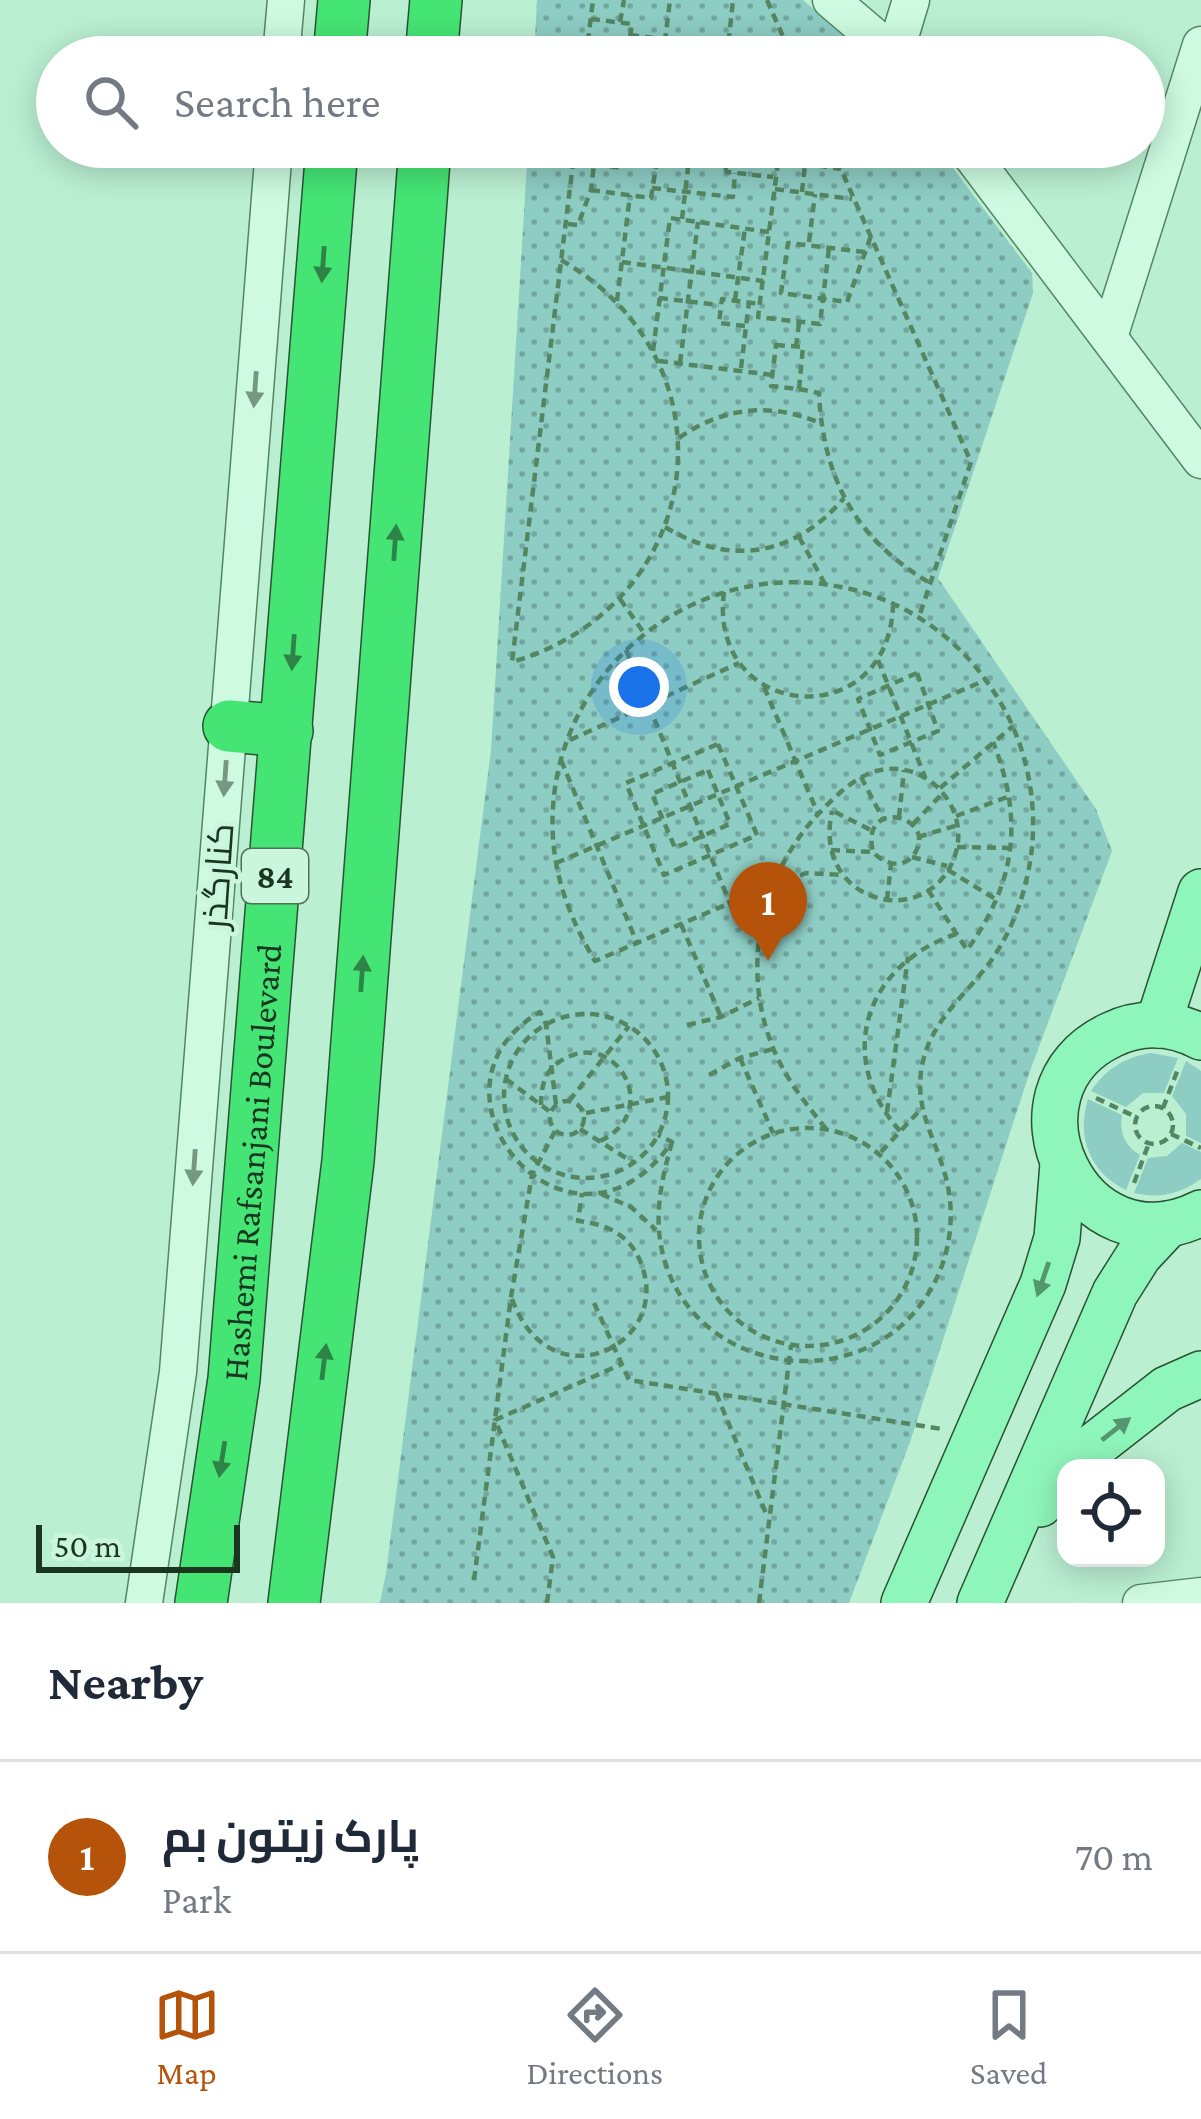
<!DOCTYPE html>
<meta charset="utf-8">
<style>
:root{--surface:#fff;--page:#f6f6f7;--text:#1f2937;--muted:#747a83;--line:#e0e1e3;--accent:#b45309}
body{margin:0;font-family:"Crimson Pro",Cairo,serif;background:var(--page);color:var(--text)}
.controls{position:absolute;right:36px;bottom:36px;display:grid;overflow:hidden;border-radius:24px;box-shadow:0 6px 30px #0003}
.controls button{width:108px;height:108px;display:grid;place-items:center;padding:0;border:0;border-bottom:3px solid var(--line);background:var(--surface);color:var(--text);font:60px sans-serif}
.scale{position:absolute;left:36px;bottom:30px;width:204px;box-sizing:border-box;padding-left:12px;border:6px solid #1a3520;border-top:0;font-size:33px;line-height:42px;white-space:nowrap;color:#1a3520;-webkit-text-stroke:9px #caf6de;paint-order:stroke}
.you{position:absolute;left:639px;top:687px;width:42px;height:42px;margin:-30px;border:9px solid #fff;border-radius:50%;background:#1a73e8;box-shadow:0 0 0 18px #1a73e833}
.badge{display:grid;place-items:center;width:78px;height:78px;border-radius:50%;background:var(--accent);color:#fff;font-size:39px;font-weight:700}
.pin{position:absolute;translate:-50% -99px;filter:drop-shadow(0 3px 6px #0008)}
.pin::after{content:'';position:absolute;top:63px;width:42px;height:36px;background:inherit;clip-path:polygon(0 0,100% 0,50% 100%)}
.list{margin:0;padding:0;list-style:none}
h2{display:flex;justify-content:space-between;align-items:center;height:156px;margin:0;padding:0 48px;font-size:51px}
h2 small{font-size:39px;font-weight:400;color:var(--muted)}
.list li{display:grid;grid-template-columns:78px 1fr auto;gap:36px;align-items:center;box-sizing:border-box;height:192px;padding:0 48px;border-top:3px solid var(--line)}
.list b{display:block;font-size:45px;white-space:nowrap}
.list p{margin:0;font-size:39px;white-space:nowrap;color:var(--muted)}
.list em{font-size:39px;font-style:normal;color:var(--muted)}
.icon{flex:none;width:66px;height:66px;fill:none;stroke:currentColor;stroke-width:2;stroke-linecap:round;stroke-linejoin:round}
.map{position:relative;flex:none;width:1201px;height:1603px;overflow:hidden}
.search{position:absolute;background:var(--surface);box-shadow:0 6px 30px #0003;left:36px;right:36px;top:36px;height:132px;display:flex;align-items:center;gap:30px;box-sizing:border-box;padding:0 42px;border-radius:66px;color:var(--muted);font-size:45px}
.sheet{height:348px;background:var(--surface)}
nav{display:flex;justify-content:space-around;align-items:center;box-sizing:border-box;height:168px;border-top:3px solid var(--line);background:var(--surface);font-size:33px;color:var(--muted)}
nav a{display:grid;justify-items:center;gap:6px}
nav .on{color:var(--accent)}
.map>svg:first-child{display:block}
</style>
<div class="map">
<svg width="1201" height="1603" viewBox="0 0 1201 1603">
<defs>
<pattern id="park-dots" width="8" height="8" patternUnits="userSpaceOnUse" patternTransform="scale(3)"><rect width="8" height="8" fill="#8ecdc4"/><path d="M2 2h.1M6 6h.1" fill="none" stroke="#73a79f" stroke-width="1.8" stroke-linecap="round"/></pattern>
</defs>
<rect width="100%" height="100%" fill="#baefd2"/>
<!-- grass -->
<g fill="#8ecdc4">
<path d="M1151 1053 1178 1058 1164 1093H1143L1126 1107 1091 1091C1106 1069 1125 1057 1151 1053Z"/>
<polygon points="1186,1061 1201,1071 1201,1143 1186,1136 1186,1114 1172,1096"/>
<path d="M1088 1099 1122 1115C1119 1133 1125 1146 1140 1155L1126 1190C1090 1173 1076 1136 1088 1099Z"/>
<path d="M1182 1143 1201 1152V1179C1180 1194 1160 1199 1134 1193L1148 1158 1167 1156Z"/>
</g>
<!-- park -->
<g fill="url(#park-dots)">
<polygon points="537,0 803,0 869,57 534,57"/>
<polygon points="528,147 937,147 1032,273 1033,293 938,578 1096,809 1112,851 1030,1071 910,1442 849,1603 380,1603 386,1573 491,750"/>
</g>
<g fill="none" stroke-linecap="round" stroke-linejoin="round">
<!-- minor casing -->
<g stroke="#548662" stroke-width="39">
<g id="minor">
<polyline points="831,0 898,57"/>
<polyline points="895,53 911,0"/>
<polyline points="281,57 286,0"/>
<polyline points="965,147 1201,460"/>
<polyline points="1109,337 1201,45"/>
<polyline points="144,1603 178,1372 274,147"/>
<polyline points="1141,1603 1201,1596"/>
</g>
</g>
<!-- major casing -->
<g stroke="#295332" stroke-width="48">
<g id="major">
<polyline points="1158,1025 1201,892"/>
<path d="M1201 1037C1172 1022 1140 1021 1111 1035 993 1091 1079 1274 1201 1213"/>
<polyline points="1040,1504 1062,1471 1167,1389 1201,1374"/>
<polyline points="904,1603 1043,1284 1057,1238 1063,1164"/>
<polyline points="980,1603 1115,1293 1139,1255 1168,1224"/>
</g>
</g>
<!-- highway casing -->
<g stroke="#295332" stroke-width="54">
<g id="highway">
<polyline points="339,57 344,0"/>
<polyline points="431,57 436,0"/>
<polyline points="229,726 287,731"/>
<path id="s1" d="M201 1603 234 1379 332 147"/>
<polyline points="294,1603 348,1161 425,147"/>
</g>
</g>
<!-- path -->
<g stroke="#548662" stroke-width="4.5" stroke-dasharray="9 6" stroke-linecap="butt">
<polyline points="767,0 791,55"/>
<polyline points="591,19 632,24 627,57"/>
<polyline points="620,22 624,0"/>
<polyline points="630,35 791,55"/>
<polyline points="679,56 679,57"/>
<polyline points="586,57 593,0"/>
<polyline points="663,57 670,0"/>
<polyline points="727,57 733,0"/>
<polyline points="679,147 688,168 733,148"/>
<polyline points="702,147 707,159"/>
<polyline points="733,147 736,153 841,169"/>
<polyline points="780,147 758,317 820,324 829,248"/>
<polyline points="831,147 971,462 919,617"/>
<polyline points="624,154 657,158"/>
<polyline points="719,154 727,172 773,177"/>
<polyline points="595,164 621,168 624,147"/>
<polyline points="652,188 733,197 735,173"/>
<polyline points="775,189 852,199"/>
<polyline points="591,190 651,198 659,147"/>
<polyline points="802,192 805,164"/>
<polyline points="682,219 688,168"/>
<polyline points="568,224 578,225 591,190 596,147"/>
<polyline points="809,242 815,194"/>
<polyline points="865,252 788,243 781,293 847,302 871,236"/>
<path d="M561 260C739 362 707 605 512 662L575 147 596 150"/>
<polyline points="622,262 763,281"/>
<polyline points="659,298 719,305"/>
<polyline points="735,300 745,228"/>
<polyline points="617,301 630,195"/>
<polyline points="745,326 719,323 722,299 760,304"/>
<polygon points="776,345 803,347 799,389 771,386"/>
<polyline points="796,347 799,323"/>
<polyline points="653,351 670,218 769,232"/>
<polyline points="659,361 773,375"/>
<polyline points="680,363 698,222"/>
<polyline points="741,368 749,302"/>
<path d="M799 389 819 393C823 478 855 539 930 583"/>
<path d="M679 438C723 407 771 402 820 423"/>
<path d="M665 527C730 567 795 556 844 498"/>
<polyline points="799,537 825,584"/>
<path d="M724 592C707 721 888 736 893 606"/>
<polyline points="620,599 644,633"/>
<polyline points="626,650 736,918 761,923"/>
<polyline points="878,660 925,777"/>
<polygon points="917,673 938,731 880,755 858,699"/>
<polyline points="764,687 818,814"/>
<polyline points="570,740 739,663"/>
<polygon points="718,744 757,835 664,875 626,783"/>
<polyline points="561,760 637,943"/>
<polygon points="708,770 730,824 675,848 652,794"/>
<polyline points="861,777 883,819"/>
<polyline points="940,788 1013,726"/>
<polyline points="835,812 873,831"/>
<polyline points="956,816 1010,796"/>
<polyline points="899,817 904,770"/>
<polyline points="913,824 942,794"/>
<polyline points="918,837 958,825"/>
<polyline points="957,847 1011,848"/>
<path d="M831 850 873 852C885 865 904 870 915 853 938 815 859 797 873 852"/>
<polyline points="912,857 947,866"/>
<polyline points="556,863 986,680"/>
<polyline points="948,870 997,900"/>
<polyline points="772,886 806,873 841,875"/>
<path d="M928 890 967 950C1016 882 1024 820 993 742"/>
<polyline points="887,900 891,864"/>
<polyline points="681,924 721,1017"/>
<circle cx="586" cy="1096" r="82"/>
<polyline points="687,1025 721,1017 759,998"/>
<polyline points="740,1058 773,1133"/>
<polyline points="709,1075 740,1058 773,1049"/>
<polyline points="506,1079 549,1111"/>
<polyline points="1096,1098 1134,1116"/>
<circle cx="567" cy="1118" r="17"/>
<polyline points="569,1101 629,1026"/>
<path d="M556 1104 546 1024 540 1012C405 1091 571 1287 672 1142L658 1135"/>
<path d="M541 1105C541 1088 544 1072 559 1062 614 1024 665 1111 600 1141"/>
<circle cx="1154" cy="1125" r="19"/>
<polyline points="1163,1108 1178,1069"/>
<polyline points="887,1112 908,957"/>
<polyline points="586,1113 668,1097"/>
<circle cx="808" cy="1237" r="109"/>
<polyline points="580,1129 634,1163"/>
<path d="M826 1129C809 1107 791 1086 779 1061 740 982 755 887 812 821 828 803 852 778 876 771 925 758 969 805 956 852 933 933 811 907 832 811"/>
<path d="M900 1131C834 1057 865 965 956 934"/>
<polyline points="1171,1134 1201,1148"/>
<path d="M672 1142C661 1182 652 1220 665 1262 699 1373 853 1396 921 1304 950 1266 958 1216 944 1171 934 1137 916 1110 921 1072 927 1027 957 1003 984 970 1005 944 1020 910 1027 877 1042 814 1029 743 992 689 957 636 903 599 841 587 687 556 543 680 553 838 556 883 572 922 595 961L730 903"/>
<polyline points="881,1152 922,1108"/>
<polyline points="1134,1183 1149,1143"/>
<polyline points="601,1194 631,1207 656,1230"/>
<path d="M512 1299C550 1404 671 1346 642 1266 632 1236 608 1224 578 1221L582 1193"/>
<polyline points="594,1303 629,1380 942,1429"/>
<polyline points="716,1393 767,1516"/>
<polyline points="474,1580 511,1297 532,1175 555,1131"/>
<polyline points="547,1603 553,1557 495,1420 622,1364"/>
<polyline points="759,1603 791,1345"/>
</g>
<!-- minor -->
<use href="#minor" stroke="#cdfae1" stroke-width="36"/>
<!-- major -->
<use href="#major" stroke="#8ff6bb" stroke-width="45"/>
<!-- highway -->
<use href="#highway" stroke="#45e575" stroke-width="51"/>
</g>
<!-- one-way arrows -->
<defs><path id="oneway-solid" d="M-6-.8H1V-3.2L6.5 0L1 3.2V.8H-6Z" transform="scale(3)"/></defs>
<g fill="#2d8446">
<use href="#oneway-solid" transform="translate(323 264) rotate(94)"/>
<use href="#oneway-solid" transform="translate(395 543) rotate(-86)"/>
<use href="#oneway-solid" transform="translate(293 652) rotate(94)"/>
<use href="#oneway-solid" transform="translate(362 974) rotate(-86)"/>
<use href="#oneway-solid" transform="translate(324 1362) rotate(-83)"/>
<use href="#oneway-solid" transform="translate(222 1459) rotate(99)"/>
</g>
<g fill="#749880">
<use href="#oneway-solid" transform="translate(255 389) rotate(94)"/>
<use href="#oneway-solid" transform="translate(225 778) rotate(94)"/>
<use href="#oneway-solid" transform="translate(194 1167) rotate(94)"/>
</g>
<g fill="#54966e">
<use href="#oneway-solid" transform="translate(1043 1279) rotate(109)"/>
<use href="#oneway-solid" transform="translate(1116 1429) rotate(-38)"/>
</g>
<g text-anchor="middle" stroke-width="9" stroke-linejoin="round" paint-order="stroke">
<!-- shield labels -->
<rect fill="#caf6de" stroke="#4f6f59" stroke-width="3" x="242" y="849" width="66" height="54" rx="9"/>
<g font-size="33" font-weight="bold" fill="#1a3520">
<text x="275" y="888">84</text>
</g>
<!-- street labels -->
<g font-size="36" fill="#1a3520" stroke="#caf6de">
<text transform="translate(217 876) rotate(-86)" y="13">کنارگذر</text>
<text dy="13" stroke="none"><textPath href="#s1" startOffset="444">Hashemi Rafsanjani Boulevard</textPath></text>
</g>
</g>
</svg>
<div class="controls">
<button><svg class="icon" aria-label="locate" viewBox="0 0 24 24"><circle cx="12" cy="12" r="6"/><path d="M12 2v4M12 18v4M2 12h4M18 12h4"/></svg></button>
</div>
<div class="scale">50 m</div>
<div class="you"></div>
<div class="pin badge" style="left:768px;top:961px">1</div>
<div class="search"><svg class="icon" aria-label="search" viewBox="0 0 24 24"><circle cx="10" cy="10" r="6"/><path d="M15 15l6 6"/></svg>Search here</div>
</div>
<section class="sheet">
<h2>Nearby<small></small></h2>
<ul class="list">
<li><span class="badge">1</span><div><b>پارک زیتون بم</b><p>Park</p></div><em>70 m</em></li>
</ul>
</section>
<nav>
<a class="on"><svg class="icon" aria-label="map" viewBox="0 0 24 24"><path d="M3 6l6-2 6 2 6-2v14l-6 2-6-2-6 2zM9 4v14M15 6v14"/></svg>Map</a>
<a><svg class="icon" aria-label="directions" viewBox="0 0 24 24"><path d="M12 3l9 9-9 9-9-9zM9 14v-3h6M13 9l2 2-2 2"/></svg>Directions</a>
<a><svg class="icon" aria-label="saved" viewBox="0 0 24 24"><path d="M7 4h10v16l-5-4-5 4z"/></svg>Saved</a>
</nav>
